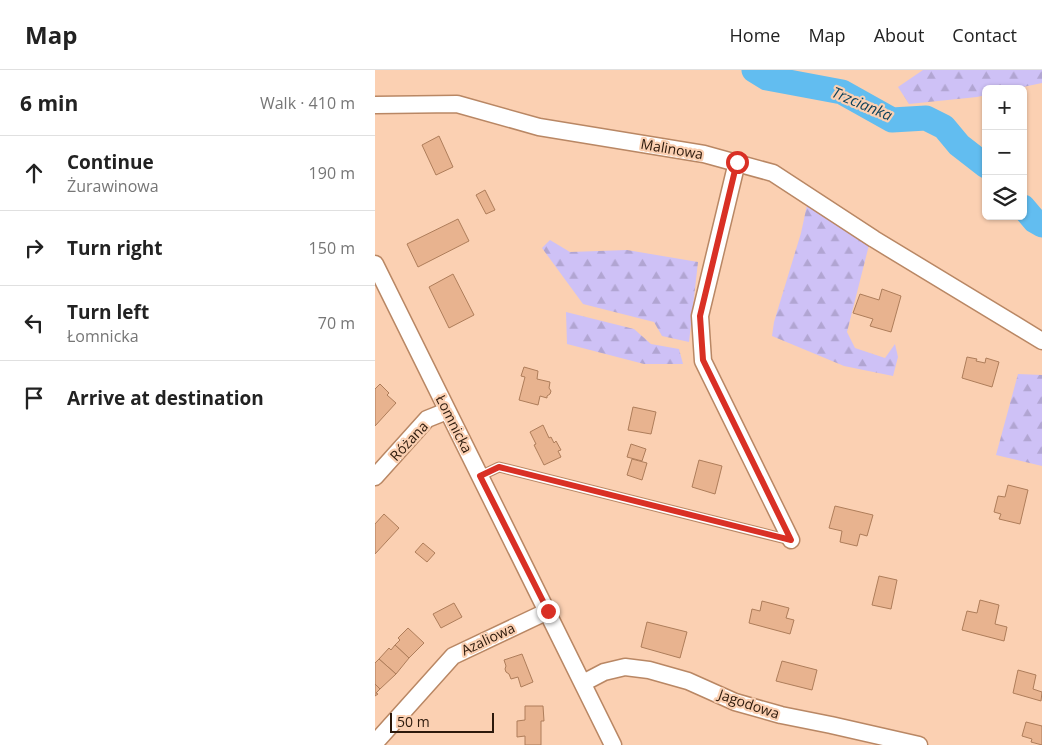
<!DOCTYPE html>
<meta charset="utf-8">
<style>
:root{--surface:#fff;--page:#f2f2f2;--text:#222;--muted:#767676;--line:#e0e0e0}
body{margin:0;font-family:"Open Sans",sans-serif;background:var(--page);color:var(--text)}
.controls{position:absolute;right:15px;top:15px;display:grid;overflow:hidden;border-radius:8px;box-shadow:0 1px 4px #0004}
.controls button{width:45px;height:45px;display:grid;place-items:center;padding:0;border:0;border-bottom:1px solid var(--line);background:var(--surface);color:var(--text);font:25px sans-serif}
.scale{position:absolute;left:15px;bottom:12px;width:104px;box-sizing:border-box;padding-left:5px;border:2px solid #2c190b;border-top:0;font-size:14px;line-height:18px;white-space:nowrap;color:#2c190b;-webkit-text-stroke:4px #fbd0b2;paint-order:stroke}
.stop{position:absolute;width:15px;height:15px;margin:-11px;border:4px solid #d93025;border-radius:50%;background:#fff}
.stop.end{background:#d93025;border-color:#fff;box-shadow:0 1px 5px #0008}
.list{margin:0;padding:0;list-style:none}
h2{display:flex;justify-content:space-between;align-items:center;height:65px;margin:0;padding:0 20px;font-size:21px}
h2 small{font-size:16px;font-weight:400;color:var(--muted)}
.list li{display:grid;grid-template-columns:32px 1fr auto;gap:15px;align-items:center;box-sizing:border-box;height:75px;padding:0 20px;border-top:1px solid var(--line)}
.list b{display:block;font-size:19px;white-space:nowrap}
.list p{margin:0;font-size:16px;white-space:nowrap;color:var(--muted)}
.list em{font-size:16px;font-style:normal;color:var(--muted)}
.icon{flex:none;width:28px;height:28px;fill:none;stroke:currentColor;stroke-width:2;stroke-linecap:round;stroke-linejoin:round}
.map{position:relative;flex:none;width:667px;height:675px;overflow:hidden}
header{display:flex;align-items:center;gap:30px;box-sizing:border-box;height:70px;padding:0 25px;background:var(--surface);border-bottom:1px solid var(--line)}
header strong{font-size:24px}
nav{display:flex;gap:28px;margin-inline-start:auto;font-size:18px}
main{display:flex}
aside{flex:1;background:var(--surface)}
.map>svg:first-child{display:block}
</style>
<header>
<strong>Map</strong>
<nav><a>Home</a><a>Map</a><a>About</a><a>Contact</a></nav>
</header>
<main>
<aside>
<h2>6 min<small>Walk · 410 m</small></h2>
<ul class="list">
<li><svg class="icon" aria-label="ahead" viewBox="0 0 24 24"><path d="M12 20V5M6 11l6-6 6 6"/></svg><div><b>Continue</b><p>Żurawinowa</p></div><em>190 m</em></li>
<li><svg class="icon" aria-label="right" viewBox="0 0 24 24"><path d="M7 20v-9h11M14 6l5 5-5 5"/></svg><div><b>Turn right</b></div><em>150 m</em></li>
<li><svg class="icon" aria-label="left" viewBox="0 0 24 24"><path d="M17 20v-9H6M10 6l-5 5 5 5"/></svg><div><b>Turn left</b><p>Łomnicka</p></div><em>70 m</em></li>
<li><svg class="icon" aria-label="arrive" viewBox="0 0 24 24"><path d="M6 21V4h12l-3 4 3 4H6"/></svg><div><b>Arrive at destination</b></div></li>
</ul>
</aside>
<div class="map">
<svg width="667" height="675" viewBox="0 0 667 675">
<defs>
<pattern id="forest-firs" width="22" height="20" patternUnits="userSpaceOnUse" patternTransform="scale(1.25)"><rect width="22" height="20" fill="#cec1f6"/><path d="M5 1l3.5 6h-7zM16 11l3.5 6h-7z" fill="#b1a5d2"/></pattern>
</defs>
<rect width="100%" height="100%" fill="#fbd0b2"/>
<!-- forest -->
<g fill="url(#forest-firs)">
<polygon points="548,0 667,0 667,13 639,19 611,19 611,25 602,27 534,34 523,17"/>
<polygon points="432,135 494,175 472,262 480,278 510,288 520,274 523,287 518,306 469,296 397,266 399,252 426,163"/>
<polygon points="175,170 195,182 252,180 323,192 314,272 287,266 279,252 208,234 167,178"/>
<polygon points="191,242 259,259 276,274 304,279 308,294 269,294 192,274"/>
<polygon points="643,304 667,305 667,396 621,385"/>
</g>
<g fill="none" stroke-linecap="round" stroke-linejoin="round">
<!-- river -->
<g stroke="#62bdf0" stroke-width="25">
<polyline points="379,0 392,8 467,22 517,50 551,48 569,57 584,75 611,96"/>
<polyline points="648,137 660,151 667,155"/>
</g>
</g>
<!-- building -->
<g fill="#e8b38f" stroke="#ae7d5a">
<polygon points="64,66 78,97 61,105 47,75"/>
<polygon points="110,120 120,140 111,144 101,125"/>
<polygon points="83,149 94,171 43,197 32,174"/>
<polygon points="78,204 99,245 74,258 54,217"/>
<polygon points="507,219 526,226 516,262 495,256 498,249 478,243 485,224 504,230"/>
<polygon points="592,287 602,289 601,291 610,293 611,288 624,292 617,317 587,308"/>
<polygon points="149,297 163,301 162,309 175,312 174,318 176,321 175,324 172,326 172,328 165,326 163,335 144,330 150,307 146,306"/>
<polygon points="5,314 14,323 12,325 21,333 0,356 0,319"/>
<polygon points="258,337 281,342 276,364 253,360"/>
<polygon points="168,355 174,368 176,367 179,373 181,371 186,380 183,381 186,387 169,395 159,375 161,374 155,362"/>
<polygon points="256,374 271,379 267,391 252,387"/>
<polygon points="257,389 272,393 267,410 252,405"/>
<polygon points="324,390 347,396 340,424 317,417"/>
<polygon points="633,415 653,420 645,454 624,449 626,444 619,442 623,426 630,427"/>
<polygon points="460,436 498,445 492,466 485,464 482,476 465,472 467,461 454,458"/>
<polygon points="9,444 24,458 0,484 0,454"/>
<polygon points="48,473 60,483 52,492 40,482"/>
<polygon points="504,506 522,510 516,539 497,535"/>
<polygon points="605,530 624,535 620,554 632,557 629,571 587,560 592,541 602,543"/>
<polygon points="387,531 414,538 411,548 419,550 415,564 374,553 377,539 385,541"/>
<polygon points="79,533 87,547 66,558 58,544"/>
<polygon points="272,552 312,562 305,588 266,577"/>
<polygon points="33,558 49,573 34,588 20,575 25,570 23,568"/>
<polygon points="20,575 34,588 21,604 4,589 14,578 16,580"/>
<polygon points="147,584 158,612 146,617 143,607 136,609 134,604 131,602 130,599 131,596 129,590"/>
<polygon points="4,589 21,604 5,619 0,614 0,593"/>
<polygon points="407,591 442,600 437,620 401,611"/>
<polygon points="643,600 661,605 658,619 667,622 666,631 638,623"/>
<polygon points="0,614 5,619 1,623 3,624 0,626"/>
<polygon points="150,636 168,636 169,651 166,651 166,675 150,675 150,666 142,667 142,651 150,650"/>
<polygon points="651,652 667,656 667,675 656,672 657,669 647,666"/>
</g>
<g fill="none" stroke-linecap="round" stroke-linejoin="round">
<!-- service casing -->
<g stroke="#b98764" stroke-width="11">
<polyline id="service" points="105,406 124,397 415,470"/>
</g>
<!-- minor casing -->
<g stroke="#b98764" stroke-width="19">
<g id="minor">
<polyline points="0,35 82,34 164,57 329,84 398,103 499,169 667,271"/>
<polyline points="362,92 325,246 328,291 416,470"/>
<polyline points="0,194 238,675"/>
<polyline points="0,407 52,349 72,341"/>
<polyline points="208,613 229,602 250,597 274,600 313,611 360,632 406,645 456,655 544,675"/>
<polyline points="0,673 78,586 173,541"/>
</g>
</g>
<!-- service -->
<use href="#service" stroke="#fff" stroke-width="9"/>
<!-- minor -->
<use href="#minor" stroke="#fff" stroke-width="16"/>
</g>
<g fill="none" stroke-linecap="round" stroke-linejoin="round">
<!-- route -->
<polyline stroke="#d93025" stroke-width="6" points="173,541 105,406 124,397 416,470 328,290 325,246 362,92"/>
</g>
<g text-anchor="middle" stroke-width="4.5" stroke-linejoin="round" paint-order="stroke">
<!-- street labels -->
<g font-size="14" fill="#2c190b" stroke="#fbd0b2">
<text transform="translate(297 79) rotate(10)" y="5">Malinowa</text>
<text transform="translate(79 354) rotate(63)" y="5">Łomnicka</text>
<text transform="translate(34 371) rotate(-47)" y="5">Różana</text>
<text transform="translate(113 569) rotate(-25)" y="5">Azaliowa</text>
<text transform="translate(374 634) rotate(19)" y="5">Jagodowa</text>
</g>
<!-- water labels -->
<g font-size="15" font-style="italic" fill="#0a3f59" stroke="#fbd0b2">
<text transform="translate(487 34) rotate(23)" y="5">Trzcianka</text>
</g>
</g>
</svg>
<div class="controls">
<button>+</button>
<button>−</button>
<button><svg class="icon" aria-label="layers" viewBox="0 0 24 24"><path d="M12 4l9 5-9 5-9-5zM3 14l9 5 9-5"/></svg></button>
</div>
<div class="scale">50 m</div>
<div class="stop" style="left:362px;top:92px"></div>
<div class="stop end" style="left:173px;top:541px"></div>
</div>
</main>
